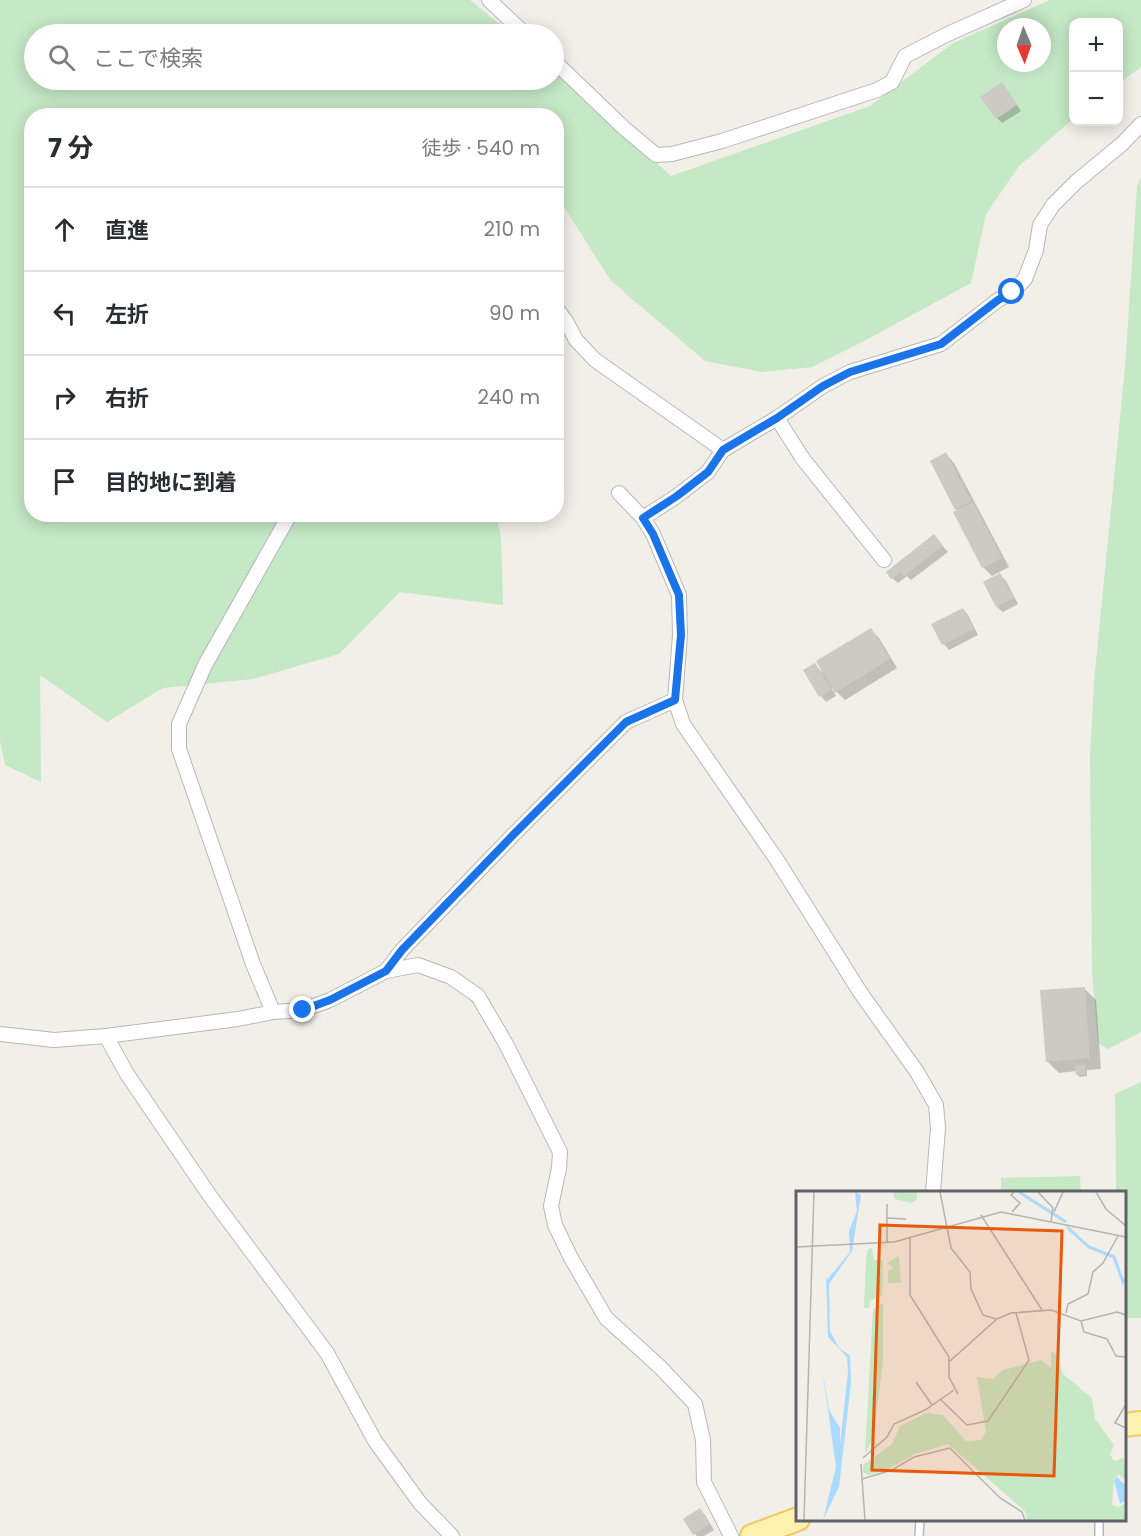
<!DOCTYPE html>
<html lang="ja">
<meta charset="utf-8">
<style>
:root{--surface:#fff;--page:#f2f2f3;--text:#2b2b33;--muted:#7c7c81;--line:#e1e1e2}
body{margin:0;font-family:Poppins,"Noto Sans JP",sans-serif;background:var(--page);color:var(--text)}
.controls{position:absolute;right:18px;top:18px;display:grid;overflow:hidden;border-radius:12px;box-shadow:0 3px 15px #0003}
.controls button{width:54px;height:54px;display:grid;place-items:center;padding:0;border:0;border-bottom:2px solid var(--line);background:var(--surface);color:var(--text);font:30px sans-serif}
.compass{position:absolute;left:997px;top:18px;width:54px;height:54px;border-radius:50%;background:var(--surface);box-shadow:0 3px 15px #0003;rotate:178deg}
.stop{position:absolute;width:18px;height:18px;margin:-14px;border:4px solid #1a73e8;border-radius:50%;background:#fff}
.stop.end{background:#1a73e8;border-color:#fff;box-shadow:0 2px 6px #0008}
.list{margin:0;padding:0;list-style:none}
h2{display:flex;justify-content:space-between;align-items:center;height:78px;margin:0;padding:0 24px;font-size:26px}
h2 small{font-size:20px;font-weight:400;color:var(--muted)}
.list li{display:grid;grid-template-columns:39px 1fr auto;gap:18px;align-items:center;box-sizing:border-box;height:84px;padding:0 24px;border-top:2px solid var(--line)}
.list b{display:block;font-size:22px;white-space:nowrap}
.list em{font-size:20px;font-style:normal;color:var(--muted)}
.icon{flex:none;width:33px;height:33px;fill:none;stroke:currentColor;stroke-width:2;stroke-linecap:round;stroke-linejoin:round}
.map{position:relative;flex:none;width:1141px;height:1536px;overflow:hidden}
.search{position:absolute;background:var(--surface);box-shadow:0 3px 15px #0003;left:24px;top:24px;width:540px;height:66px;display:flex;align-items:center;gap:15px;box-sizing:border-box;padding:0 21px;border-radius:33px;color:var(--muted);font-size:22px}
.panel{position:absolute;background:var(--surface);box-shadow:0 3px 15px #0003;left:24px;top:108px;width:540px;height:414px;border-radius:24px}
.map>svg:first-child{display:block}
</style>
<div class="map">
<svg width="1141" height="1536" viewBox="0 0 1141 1536">
<rect width="100%" height="100%" fill="#f1efe8"/>
<!-- green -->
<g fill="#c5e8c5" fill-rule="evenodd">
<path d="M0 0H470L512 34H34V80H554V71L671 176 870 106 953 43 1050 0H1141V67L1119 83 1118 22H1074L1073 119 1019 166 986 214 971 283 864 341 812 367 762 372 705 361 611 281 559 199 557 198 556 116H32V514L496 515 501 537 503 605 400 592 339 654 253 679 163 688 107 722 40 675 41 782 5 765 0 741ZM1006 27H1042V63H1006Z"/>
<polygon points="1141,177 1141,1032 1108,1049 1098,1043 1092,972 1090,756 1094,682 1125,367 1137,187"/>
<polygon points="1141,1082 1141,1318 1125,1318 1124,1192 1116,1192 1115,1094"/>
<polygon points="1080,1176 1081,1192 1001,1192 1001,1178"/>
</g>
<!-- shadow -->
<g fill="#0003">
<polygon points="1007,90 1021,111 1002,123 997,118"/>
<polygon points="946,454 954,463 1009,567 992,576 983,567 959,511 956,509"/>
<polygon points="939,542 948,552 911,580 907,576 898,583 892,578"/>
<polygon points="1000,575 1006,581 1018,604 1003,612 997,607 985,583"/>
<polygon points="963,609 968,615 978,635 949,650 944,644"/>
<polygon points="871,630 879,638 897,668 845,700 833,688 832,689 836,696 826,702 821,696 805,671 815,665 823,673"/>
<polygon points="1084,988 1096,1000 1101,1069 1087,1070 1087,1076 1080,1077 1078,1075 1077,1071 1059,1073 1047,1061"/>
<polygon points="700,1510 705,1515 714,1530 704,1536 697,1536 695,1534"/>
</g>
<!-- building -->
<g fill="#cccac5">
<polygon points="1002,82 1017,105 996,119 980,97"/>
<polygon points="946,452 971,501 955,510 930,461"/>
<polygon points="973,502 1002,558 982,568 953,512"/>
<polygon points="934,534 943,546 904,576 901,571 891,579 886,572"/>
<polygon points="1000,573 1014,598 996,607 983,582"/>
<polygon points="963,608 974,629 942,645 931,624"/>
<polygon points="871,628 890,659 835,693 816,661"/>
<polygon points="815,663 832,690 819,697 803,670"/>
<polygon points="1085,987 1090,1058 1046,1062 1040,990"/>
<polygon points="1085,1065 1086,1074 1076,1075 1075,1066"/>
<polygon points="700,1508 710,1524 693,1535 683,1519"/>
</g>
<g fill="none" stroke-linecap="round" stroke-linejoin="round">
<!-- lane casing -->
<g stroke="#b5b8bc" stroke-width="10">
<g id="lane">
<polyline points="1099,1520 1099,1536"/>
<polyline points="919,1536 920,1520"/>
</g>
</g>
<!-- street casing -->
<g stroke="#b5b8bc" stroke-width="16">
<g id="street">
<polyline points="489,0 525,34"/>
<polyline points="554,61 624,128 656,155 672,154 722,141 877,90 892,82 905,56 948,34 1024,0"/>
<polyline points="556,308 566,321 576,340 595,360 723,450"/>
<polyline points="777,418 803,459 884,560"/>
<polyline points="619,493 643,518 653,534 679,595 680,635 675,700 683,724 777,860 860,992 917,1072 936,1105 938,1128 933,1192"/>
<polyline points="643,518 677,496 708,472 723,450 777,418 823,386 850,372 941,344 998,300 1012,292 1025,279 1036,250 1040,225 1053,205 1076,182 1123,143 1141,124"/>
<polyline points="386,971 418,965 451,977 478,996 506,1044 560,1152 559,1168 551,1206 555,1225 571,1258 606,1318 660,1367 695,1404 703,1440 704,1482 731,1536"/>
<polyline points="273,1012 253,964 179,749 179,724 205,665 290,514"/>
<polyline points="0,1034 54,1040 106,1036 238,1019 273,1012 303,1010 330,1000 386,971 402,950 514,834 626,722 675,700"/>
<polyline points="106,1036 127,1074 210,1196 327,1353 375,1441 420,1503 452,1536"/>
</g>
</g>
<!-- primary casing -->
<g stroke="#f2c960" stroke-width="26">
<g id="primary">
<polyline points="1124,1425 1141,1423"/>
<polyline points="752,1536 798,1519"/>
</g>
</g>
<!-- lane -->
<use href="#lane" stroke="#fff" stroke-width="7"/>
<!-- street -->
<use href="#street" stroke="#fff" stroke-width="14"/>
<!-- primary -->
<use href="#primary" stroke="#fff2af" stroke-width="22"/>
</g>
<g fill="none" stroke-linecap="round" stroke-linejoin="round">
<!-- route -->
<polyline stroke="#1a73e8" stroke-width="8" points="303,1010 330,1000 386,971 402,950 514,834 626,722 675,700 681,635 679,595 653,534 643,518 677,496 708,472 723,450 777,418 823,386 850,372 941,344 998,300 1012,292"/>
</g>
<!-- overview -->
<g transform="translate(796 1191)">
<rect width="330" height="330" fill="#f1efe8"/>
<path d="M97 1H121V8L115 12 99 8ZM76 57 78 69H86L87 73 86 104 74 110 73 117H68L70 69 72 58ZM103 65 105 92H92V80L98 77 91 72ZM87 112V170L77 249 69 262 77 118ZM255 160 261 163 267 183 296 207 299 228 318 254 314 263 318 270 327 267 330 273V290L323 283 318 289 316 314 322 316 330 312V329H231L229 320 152 253 119 263 89 280 72 284 67 281V274L96 253 104 235 130 222 147 224 170 250 185 249 190 241 181 186 197 188 207 179 245 169 255 177Z" fill="#c5e8c5"/>
<path d="M59 1 65 4 56 60 33 93 34 140 43 157 54 165 55 191 43 296 27 329 40 276 26 176 33 219 44 237V254L52 181 51 166 32 146 30 85 31 89 54 61 53 40 61 20ZM321 286 330 295V309L324 313 318 289Z" fill="#aadaff"/>
<path fill="none" stroke="#aadaff" stroke-width="3" d="M223 1 270 31M271 36 293 56 318 66 327 91 330 88"/>
<path fill="none" stroke="#b3b3b1" stroke-width="1.5" d="M144 1 155 57 174 81 175 98 187 124 200 128M242 1 257 17 255 30M300 1 310 18 330 35M216 21 224 12 215 4 218 1M258 21 267 1M185 24 246 119M91 27 110 28M114 47V104L153 166V186L162 203M91 51V13M0 56 98 51 205 21 330 46M270 122 272 113 292 103 297 81 307 72 322 45M285 130 288 141 311 148 320 165 330 166M154 170 201 128 215 122 255 119 285 130 321 121 330 124M120 191 136 214M145 209 171 234 192 230 233 169 220 122M330 213 319 232 330 237M67 267 91 246 98 233 129 219 158 199M65 273 69 329M66 288 96 279 118 266 154 257 204 307 226 321 229 329M8 329 18 1"/>
<path fill="#e8590c" fill-opacity="0.15" stroke="#e8590c" stroke-width="3" d="M84 34 266 40 258 285 76 279Z"/>
<rect width="330" height="330" fill="none" stroke="#5f6368" stroke-width="3"/>
</g>
</svg>
<div class="controls">
<button>+</button>
<button>−</button>
</div>
<svg class="compass" viewBox="-18 -18 36 36"><path d="M0-13l5 13h-10z" fill="#e53935"/><path d="M0 13l5-13h-10z" fill="#7c7c81"/></svg>
<div class="stop" style="left:1012px;top:292px"></div>
<div class="stop end" style="left:303px;top:1010px"></div>
<div class="search"><svg class="icon" aria-label="search" viewBox="0 0 24 24"><circle cx="10" cy="10" r="6"/><path d="M15 15l6 6"/></svg>ここで検索</div>
<section class="panel">
<h2>7 分<small>徒歩 · 540 m</small></h2>
<ul class="list">
<li><svg class="icon" aria-label="ahead" viewBox="0 0 24 24"><path d="M12 20V5M6 11l6-6 6 6"/></svg><div><b>直進</b></div><em>210 m</em></li>
<li><svg class="icon" aria-label="left" viewBox="0 0 24 24"><path d="M17 20v-9H6M10 6l-5 5 5 5"/></svg><div><b>左折</b></div><em>90 m</em></li>
<li><svg class="icon" aria-label="right" viewBox="0 0 24 24"><path d="M7 20v-9h11M14 6l5 5-5 5"/></svg><div><b>右折</b></div><em>240 m</em></li>
<li><svg class="icon" aria-label="arrive" viewBox="0 0 24 24"><path d="M6 21V4h12l-3 4 3 4H6"/></svg><div><b>目的地に到着</b></div></li>
</ul>
</section>
</div>
